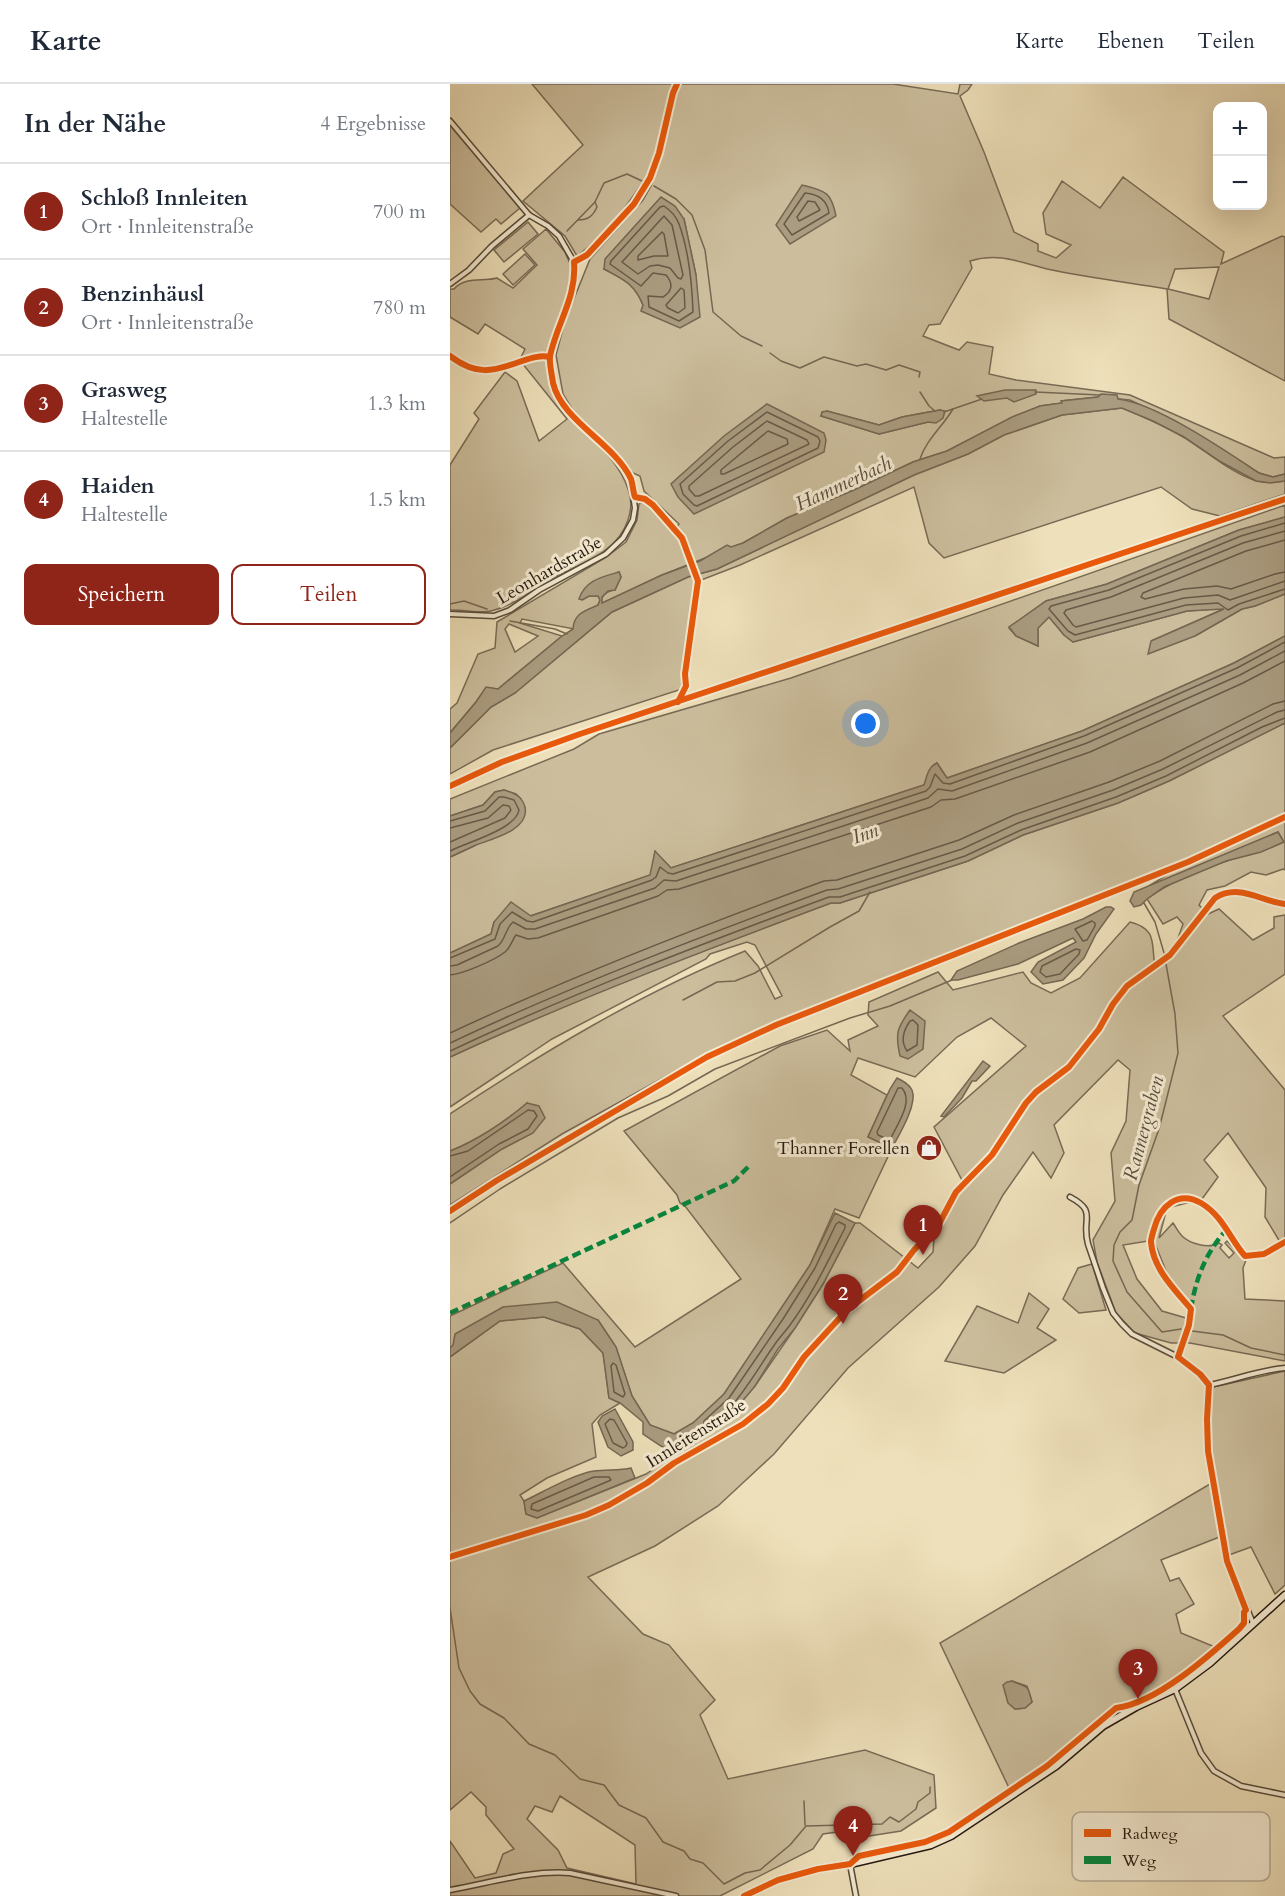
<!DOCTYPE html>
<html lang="de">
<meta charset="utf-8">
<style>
:root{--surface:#fff;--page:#f6f6f7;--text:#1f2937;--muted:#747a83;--line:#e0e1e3;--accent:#8f2418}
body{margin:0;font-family:Cardo,serif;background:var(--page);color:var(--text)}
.controls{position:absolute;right:18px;top:18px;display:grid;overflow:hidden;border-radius:12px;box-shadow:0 6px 24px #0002}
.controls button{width:54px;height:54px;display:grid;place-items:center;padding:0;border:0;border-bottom:2px solid var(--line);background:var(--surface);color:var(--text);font:30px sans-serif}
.you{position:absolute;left:416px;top:640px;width:21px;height:21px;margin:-15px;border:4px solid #fff;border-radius:50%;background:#1a73e8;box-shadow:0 0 0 9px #1a73e833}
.badge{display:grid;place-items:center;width:39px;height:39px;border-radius:50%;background:var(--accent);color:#fff;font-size:20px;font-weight:700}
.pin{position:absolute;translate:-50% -50px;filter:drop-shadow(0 2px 3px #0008)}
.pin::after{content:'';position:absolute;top:32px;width:21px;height:18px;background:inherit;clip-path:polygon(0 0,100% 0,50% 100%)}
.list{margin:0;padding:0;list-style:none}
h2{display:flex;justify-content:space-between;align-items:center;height:78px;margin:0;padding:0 24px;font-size:26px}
h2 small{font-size:20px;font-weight:400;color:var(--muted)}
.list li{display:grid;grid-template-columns:39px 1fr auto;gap:18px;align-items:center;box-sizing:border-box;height:96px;padding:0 24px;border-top:2px solid var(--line)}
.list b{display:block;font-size:22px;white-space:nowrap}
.list p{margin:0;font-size:20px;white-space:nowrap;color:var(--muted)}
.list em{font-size:20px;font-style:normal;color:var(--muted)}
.actions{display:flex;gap:12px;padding:18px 24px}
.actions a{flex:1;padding:14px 0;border:2px solid var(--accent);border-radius:12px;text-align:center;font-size:21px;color:var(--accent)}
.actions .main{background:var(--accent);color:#fff}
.map{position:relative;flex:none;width:835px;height:1812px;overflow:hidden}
header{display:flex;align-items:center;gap:36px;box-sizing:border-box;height:84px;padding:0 30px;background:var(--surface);border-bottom:2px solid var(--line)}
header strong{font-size:28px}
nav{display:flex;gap:33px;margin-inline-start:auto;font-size:21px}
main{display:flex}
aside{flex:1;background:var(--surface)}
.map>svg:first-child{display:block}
</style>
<header>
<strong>Karte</strong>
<nav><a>Karte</a><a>Ebenen</a><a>Teilen</a></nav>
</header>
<main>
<aside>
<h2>In der Nähe<small>4 Ergebnisse</small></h2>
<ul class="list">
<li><span class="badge">1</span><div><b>Schloß Innleiten</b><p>Ort · Innleitenstraße</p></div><em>700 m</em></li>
<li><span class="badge">2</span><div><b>Benzinhäusl</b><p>Ort · Innleitenstraße</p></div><em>780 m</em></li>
<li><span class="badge">3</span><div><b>Grasweg</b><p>Haltestelle</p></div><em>1.3 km</em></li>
<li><span class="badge">4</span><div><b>Haiden</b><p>Haltestelle</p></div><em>1.5 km</em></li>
</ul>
<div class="actions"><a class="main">Speichern</a><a>Teilen</a></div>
</aside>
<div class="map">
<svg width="835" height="1812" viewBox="0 0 835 1812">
<rect width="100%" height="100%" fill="#eee0ba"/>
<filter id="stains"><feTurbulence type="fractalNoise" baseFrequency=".00333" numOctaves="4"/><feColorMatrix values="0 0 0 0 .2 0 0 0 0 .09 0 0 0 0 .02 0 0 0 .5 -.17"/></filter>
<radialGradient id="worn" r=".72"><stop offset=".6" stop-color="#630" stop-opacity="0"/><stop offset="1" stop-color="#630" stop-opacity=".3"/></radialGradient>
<!-- green -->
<g fill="#ccbe9d" stroke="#786b56" stroke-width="1.5" fill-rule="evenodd">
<path d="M82 0H224L202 86 196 100 193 98C175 125 154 153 127 172L115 152 73 117 133 61Z"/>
<path d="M229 0H443L508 10 510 0H522L518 6 510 12 534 68 564 148 588 160V167L606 174 621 161 596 150 593 129 612 97 650 124 673 93 774 168 771 180 832 152 835 153V297L719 235 717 205C681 199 643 194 607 187 575 181 552 167 520 177L522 184 490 240 479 241 473 252 509 266 517 258 543 263 539 290 566 296 680 311 824 374 835 373V390L823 393 809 389 725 337 680 316 648 313 612 317V319L590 322 562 334 497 367 463 378 404 406 337 434 293 459 212 491 151 520C151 511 157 507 165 506L171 493 169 488 132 516 139 512H148L150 516 148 521 124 545 72 535 70 539 112 552 48 605 36 604 26 618 0 649V625L7 619 28 570 45 564 47 538 155 474 176 458 187 436 189 420 195 417 206 425 224 446 229 440 194 407 190 392 183 389 125 330 113 310 106 271 115 237 140 175 193 116 201 102ZM234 135 246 191 193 221C184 199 174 196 154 185ZM769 183 759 215 718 205 725 185ZM490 326 486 338H478L429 350 371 332 377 327 429 341 452 333ZM59 540 88 552 65 568 55 545Z"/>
<polygon points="0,40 70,124 51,140 46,135 31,148 0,120"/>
<polygon points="78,138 88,150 54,178 44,166"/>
<path d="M96 145 115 168 121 182V192L117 220 97 268 70 275 75 265 35 240 28 250 0 233V205H4C16 192 32 198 47 194L63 204 87 181 73 165Z"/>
<polygon points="75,170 85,181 63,201 53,190"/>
<path d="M87 275 97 276 104 308 110 320C132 348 167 371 178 405 182 415 181 427 178 436 167 470 129 480 101 495 81 507 63 522 41 527 30 530 12 525 0 526V381L29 335 24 329 55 288 67 297 89 357 117 335 72 279Z"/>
<path d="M672 324C694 333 715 342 735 354 756 367 784 391 807 397 816 399 826 398 835 397V410L770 432 742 425 711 403 494 474 479 459 464 403 290 481 246 498 232 605 43 666 0 690V664L41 623 65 609 162 528 238 493 267 485 464 391 518 370 554 351 612 331Z"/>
<polygon points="835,421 835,433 789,446 657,500 596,517 559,544 566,552 588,562 588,544 599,533 614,551 623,558 737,527 776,524 701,557 745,552 792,525 805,522 835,510 835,552 784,579 632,647 497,694 487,679 474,701 221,784 205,768 201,791 80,832 44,838 41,850 0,869 0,773 24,762 71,715 66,710 54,706 45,708 33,721 0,732 0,715 124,665 149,650 341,594"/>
<path d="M835 639V786L833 785 816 791 801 788 775 802 757 806 749 821 758 830 769 825 803 856 824 844V833L835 831V890L773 932 835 1006V1156L830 1158 815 1133 816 1104 778 1049 754 1076 768 1093 752 1115 717 1124 709 1154 723 1139C726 1143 728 1148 732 1152 740 1160 759 1165 769 1159L772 1161 770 1164 779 1174 784 1169 775 1159 777 1157 796 1176 793 1184 795 1215 835 1217V1277L740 1259H721L685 1249 666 1229 647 1178 643 1156 665 1117 661 1069 676 1037 680 986 668 976 604 1041 614 1069 601 1094 583 1068 553 1111 525 1162 489 1203 398 1284 324 1370 268 1422 205 1462 138 1493 193 1550 219 1561 265 1616 250 1631 278 1695 415 1666 484 1691 486 1724 451 1747 413 1753 409 1745 373 1750 363 1765 270 1812H0V1757L25 1794 46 1789 53 1770 64 1765 36 1731V1723L21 1708 0 1726V1273L50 1237 94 1233 130 1245 153 1269 159 1314 170 1319 150 1331 142 1340 146 1373 97 1394 70 1411 74 1417 76 1430 87 1434 196 1390 274 1338 305 1302 345 1244 373 1200 405 1139H410L468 1184 483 1168 484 1155 514 1100 484 1043 576 962 541 934 507 953 465 993 408 974 401 991 437 1011 418 1053 442 1064 409 1134 385 1125 360 1181 274 1310 243 1339 224 1350 200 1341 182 1312 166 1263 148 1236 53 1223 0 1264V1232L113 1179 185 1263 291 1195 235 1122 230 1119 227 1111 174 1047 330 962 377 946 400 967 398 956 428 942 418 931 419 918 488 888 503 906 573 888 581 899 601 909 630 894 680 838C708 845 701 860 705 883L725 863 733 840 727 833 713 840 697 815C720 798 749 786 777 777 796 771 815 768 833 757L828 748 699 802 720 789 717 783 406 906 256 970 112 1050 0 1121V1100L52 1065 82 1049 77 1019C55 1038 28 1057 0 1067V1030C93 968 191 909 295 867L308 882 325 915 332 912 305 861 297 858 260 870 256 875 102 955 0 1023V973C124 915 253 867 381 819H390L518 777 573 751 668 719 719 697ZM698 1157H704L720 1197 745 1224 743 1236 712 1227 687 1195 673 1161ZM110 1712 185 1761 186 1800 117 1784 108 1766 77 1735 85 1722 102 1728Z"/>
<polygon points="642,1180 656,1226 629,1229 613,1215 628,1184"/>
<polygon points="579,1209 599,1225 587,1244 606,1256 554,1289 495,1277 527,1222 568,1239"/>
<polygon points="835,1287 835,1501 825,1510 801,1463 779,1471 761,1368 760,1335 763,1303"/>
<path d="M760 1400 772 1452 711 1476 720 1497 729 1494 744 1520 726 1530 731 1549 765 1563C743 1587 699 1615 667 1622L597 1680 560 1706 490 1559ZM562 1597 577 1602 582 1618 575 1624 565 1625 558 1618 554 1601Z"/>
</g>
<!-- water -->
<g fill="#aa9c80" stroke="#756752" stroke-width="1.5">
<path d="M352 101C375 107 381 107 386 132L340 160 326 141Z"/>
<path d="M211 113 225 122 234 135 246 191 250 233 230 244 191 227 193 221C184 199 174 196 154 185L155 175Z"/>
<polygon points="555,306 586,306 586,310 564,318 557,314 534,317 527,312"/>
<path d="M651 310 667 311 668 315C706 319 776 367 809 389L823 393 835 390V397L820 399 806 397 771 378 734 353 703 337 672 324 612 331 554 351 518 370 464 391 267 485 238 493 162 528 65 609 41 623 0 664V649L26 618 36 603 48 605 112 552 123 545C124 529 135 527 148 521L150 516 148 512H139L132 516 129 515C135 496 152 493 169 488L171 493 165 506 158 507 152 513V519L212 491 250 477 277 461 281 463 293 459 337 434 404 406 463 378 497 367 562 333 590 322 612 319 611 317 648 313Z"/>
<polygon points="317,320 374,349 376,356 374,368 244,430 228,413 221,400 274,352"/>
<polygon points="490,326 495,327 493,334 486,339 478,338 429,350 371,332 372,328 377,327 429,341 452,333"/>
<polygon points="835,433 835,510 805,522 792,525 745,552 698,570 701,557 774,525 737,527 623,558 614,551 599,533 588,544 588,562 566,552 559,543 596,517 657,500 789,446"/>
<path d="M835 552V639L719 697 668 719 573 751 518 777 390 819H381C253 867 124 916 0 973V869L41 850 44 838 61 818 81 832 200 791 205 767 221 784 474 701C477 692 478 683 487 679L497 694 632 647 784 579Z"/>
<path d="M54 706C64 709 72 712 75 723 80 746 42 755 26 761 17 765 9 769 0 773V732L33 721 45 708Z"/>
<polygon points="828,748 834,758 811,768 776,777 714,803 697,815 691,821 684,823 680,817 684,808"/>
<polygon points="656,823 661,823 664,825 646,850 634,874 613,896 593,900 581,888 588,878 626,858 623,854 568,880 508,896 501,896 507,887 569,859 633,835"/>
<path d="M460 926 475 937 473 965 458 975 450 972C445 949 447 944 460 926Z"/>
<polygon points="533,977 540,982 526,997 522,997 512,1014 494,1033 491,1032"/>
<path d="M447 994C453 997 459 1000 462 1006 468 1020 449 1051 442 1064L418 1053 440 1005Z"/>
<path d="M77 1019 89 1022 95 1034 83 1049 52 1065 0 1100V1067C26 1057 56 1037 77 1019Z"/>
<polygon points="385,1129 405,1139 373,1200 345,1244 328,1265 305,1302 275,1338 226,1369 211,1362 193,1350 193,1338 170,1319 159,1314 153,1269 130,1245 94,1233 50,1237 0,1273 0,1264 3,1261 5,1250 53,1223 107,1218 148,1236 166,1263 182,1312 200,1341 224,1350 243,1339 274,1310 360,1181"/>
<polygon points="165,1325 183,1358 183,1366 171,1372 158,1363 148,1338 152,1332"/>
<path d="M181 1384 185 1394 87 1434 76 1430 74 1417C93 1408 124 1390 144 1387 156 1385 169 1387 181 1384Z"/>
<path d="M562 1597C579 1605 577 1599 582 1618L575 1624 565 1625 558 1619 553 1601 557 1598Z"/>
</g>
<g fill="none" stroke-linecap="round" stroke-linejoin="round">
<!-- shore -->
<g stroke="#685a47" stroke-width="1.5">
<path d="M355 109C368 110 377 115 379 129L342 151 334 140Z"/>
<polygon points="358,117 365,118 370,126 349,137 347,133"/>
<path d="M214 122C220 126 226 132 229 140 239 167 242 199 243 228L229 237 199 223 198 212 213 213C223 207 223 199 216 191L203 189 191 202 160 180 161 177 210 123Z"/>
<polygon points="214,132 222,141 233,191 231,195 228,194 220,184 208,181 200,182 188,190 172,178"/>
<polygon points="212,148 214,150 218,172 204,172 188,176 188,172"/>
<polygon points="231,204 234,206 235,224 228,229 218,224 216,221"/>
<polygon points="317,328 368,353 370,357 368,364 247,422 244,421 233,410 230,400 278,357"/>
<polygon points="317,337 357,356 359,360 249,412 245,412 239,405 239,402 283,363"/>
<polygon points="318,347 337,355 338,360 274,390 271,390 271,386"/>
<polyline points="835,439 791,452 659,506 601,522 599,525 618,547 625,551 736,521 768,519 778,526 789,520 835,505"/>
<polyline points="835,447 793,459 661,513 616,526 614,529 623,541 626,543 734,514 768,511 780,516 835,497"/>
<polyline points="835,456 796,467 693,509 691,513 695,515 734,505 767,502 781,505 825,490 835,488"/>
<path d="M0 737 35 727 49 713H54L64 716 69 726C66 745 18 758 0 767"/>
<polyline points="0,744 38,734 53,721 59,722 61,726 55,734 0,758"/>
<polygon points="642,837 645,839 645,842 637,856 633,857 625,845"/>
<polygon points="626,865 630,866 629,870 610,890 596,893 590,888 592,882"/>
<polyline points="0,874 45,855 50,840 62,828 77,837 83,838 202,796 206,793 210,783 218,789 223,790 476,707 480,703 485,690 493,699 500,700 634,652 787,584 835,558"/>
<path d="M0 882 7 881 48 862C56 855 55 845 63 838L76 845H85L205 804 214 796 226 797 478 714 488 705 502 707 637 659 790 591 835 567"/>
<path d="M0 891C13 890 45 876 55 868 61 863 62 856 66 851L78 855 88 854 208 812 217 806 229 805 481 723 491 716 505 715 640 668 793 599 835 577"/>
<path d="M463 936 468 941 467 961 457 967C450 957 453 947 460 937Z"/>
<path d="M0 949C122 892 248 843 374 797L387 796 509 756 564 731 659 698 710 677 823 620 835 617"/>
<path d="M0 959C123 901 250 853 377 806L388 805 512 765 568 739 663 706 713 685 827 628 835 626"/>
<path d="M0 967C123 909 251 860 379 813H390L515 772 571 746 666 713 716 692 812 643 835 634"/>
<path d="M448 1004H452C464 1018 447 1040 441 1054L437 1055 428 1051 427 1048Z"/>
<polyline points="0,1072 18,1067 78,1026 84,1027 87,1032 78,1045 49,1060 0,1093"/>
<path d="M389 1138 395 1141V1144C378 1177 362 1211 340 1241 335 1248 328 1255 323 1263 309 1282 278 1339 254 1341V1337L279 1314 333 1235 365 1184 386 1140Z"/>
<polygon points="163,1279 166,1281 175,1310 173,1313 164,1308 161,1282"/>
<polygon points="160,1335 164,1336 177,1359 176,1362 173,1364 163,1359 155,1340"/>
<polygon points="144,1393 159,1393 161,1396 88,1427 81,1425 82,1420"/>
</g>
<!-- stream -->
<g stroke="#756752" stroke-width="1.5">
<polyline points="204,102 226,115 242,131 255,166 263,228 291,252 312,262"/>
<path d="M128 136C138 136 143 132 147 123L145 118"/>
<polyline points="117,147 145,118 154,99 177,90 192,97"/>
<polyline points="320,269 331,277 350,284 374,273 407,282 416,280 436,286 449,281 470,288 469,293"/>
<polyline points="470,308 479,322 485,327"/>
<polyline points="585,308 650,311"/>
<polyline points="494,328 532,315"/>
<path d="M470 375C476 356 493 342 503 325"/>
<polyline points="0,520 14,517 37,525"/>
<polyline points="60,537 105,545 117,550"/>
<polyline points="694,819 705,838 714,869 725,930 728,969 709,1045 689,1101 682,1136 670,1148 664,1161 663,1177 677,1208 712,1248 731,1245"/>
<polyline points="233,916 267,898 285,897 305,889 380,843 409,827 420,808"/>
<polyline points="0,1139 50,1105 168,1034 218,1012 265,985 400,934 440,922 502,896"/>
<polyline points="742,1247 773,1251 801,1264 835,1271"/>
<polyline points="0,1524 9,1584 20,1607 30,1620 54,1634 79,1660 105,1671 130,1695 154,1701 169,1721 196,1734 213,1758 234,1767 240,1775 253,1779 274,1800 295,1789 310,1786 340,1761 356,1742 432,1740 440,1733 449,1738 466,1725 468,1718 480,1709 480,1703"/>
<polyline points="354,1717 355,1741"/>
</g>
<!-- minor casing -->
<g stroke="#574a39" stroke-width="7">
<g id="minor">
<polyline points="0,37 79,131 98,142 109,152 124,178 125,192 123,206 100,273 104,301 109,312 124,333 173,382 181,397 185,424 183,436 173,454 156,470 89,506 60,526 44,532 0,530"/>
<polyline points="124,178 137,171 184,120 200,94 209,69 223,9 227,0"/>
<polyline points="0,200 19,186 42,162 79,131"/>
<path d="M0 272C26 292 42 288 72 277 81 274 90 271 100 273"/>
<path d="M620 1113C648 1128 631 1134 638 1160L653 1204 663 1229 672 1240 682 1250 728 1273 750 1290 759 1301 757 1335 758 1367 777 1477 803 1539"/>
<path d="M728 1273 739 1241 741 1225C725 1206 703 1185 701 1158 701 1154 703 1149 704 1145 710 1122 728 1106 751 1119 773 1132 780 1155 795 1172"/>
<path d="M759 1301C785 1296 809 1286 835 1284"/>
<path d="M0 1473 136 1431 159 1421 197 1399 224 1379 293 1340 318 1320 333 1304 354 1273 397 1226 447 1188 464 1166 490 1138 506 1108 542 1071 576 1019 586 1008 619 983 649 945 663 920 677 902 720 871 765 814C789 799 810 817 835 820"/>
<polyline points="725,1605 751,1669 764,1687 791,1702 835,1711"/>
<polyline points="400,1780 406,1812"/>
<path d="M0 1806C40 1799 80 1786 120 1789L226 1812"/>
</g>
</g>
<!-- secondary casing -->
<g stroke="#25180e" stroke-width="9">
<polyline id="secondary" points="294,1812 328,1796 368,1785 400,1780 481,1761 501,1752 606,1682 653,1642 686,1623 725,1605 760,1579 835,1511"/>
</g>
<!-- minor -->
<use href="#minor" stroke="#f4ebd2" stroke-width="4"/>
<!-- secondary -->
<use href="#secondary" stroke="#f4ebd2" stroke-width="6"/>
<!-- quiet -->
<g stroke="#00873e" stroke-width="4.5" stroke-dasharray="9 4.5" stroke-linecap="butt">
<path d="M741 1225C746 1193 756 1168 778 1144"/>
<polyline points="0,1229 284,1097 301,1080"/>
</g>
<!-- cycleway casing -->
<g stroke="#f4ebd2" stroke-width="10">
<g id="cycleway">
<path d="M227 0 223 9 209 69 200 94 184 120 137 171 124 178C127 213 107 239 100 272 99 279 102 291 103 299 112 337 164 359 181 395 183 401 183 408 185 413L195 415 203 421 232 454 248 497 235 590 236 602 228 618"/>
<path d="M0 272C26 292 42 288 72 277 81 274 90 271 100 273"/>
<polyline points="0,702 52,678 130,650 835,415"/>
<polyline points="0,1127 46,1097 257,973 326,941 738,778 835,733"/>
<path d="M0 1473 136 1431 159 1421 197 1399 224 1379 293 1340 318 1320 333 1304 354 1273 397 1226 447 1188 464 1166 490 1138 506 1108 542 1071 576 1019 586 1008 619 983 649 945 663 920 677 902 720 871 765 814C789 799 810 817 835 820"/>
<path d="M294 1812 328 1796 368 1785 400 1780 409 1772 475 1758 499 1748 597 1682 666 1624C707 1619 759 1572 789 1545L794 1539V1528L796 1526 777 1477 758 1367 757 1335 759 1301 750 1290 728 1273 739 1241 741 1225C725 1206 703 1185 701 1158 701 1154 703 1149 704 1145 710 1122 728 1106 751 1119 773 1132 780 1155 795 1172L814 1170 835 1158"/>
</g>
</g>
<!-- cycleway -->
<use href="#cycleway" stroke="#e8590c" stroke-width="6"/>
</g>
<!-- icons -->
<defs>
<g id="shop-disc" transform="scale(1.35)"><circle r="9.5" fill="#8f2418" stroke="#f4ebd2"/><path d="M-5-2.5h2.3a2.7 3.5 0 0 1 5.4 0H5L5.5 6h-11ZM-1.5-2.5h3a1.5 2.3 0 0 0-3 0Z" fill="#fff"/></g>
</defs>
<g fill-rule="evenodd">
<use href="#shop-disc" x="479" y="1064"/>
</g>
<g text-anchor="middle" stroke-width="6" stroke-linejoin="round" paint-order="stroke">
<!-- street labels -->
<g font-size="18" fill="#25180e" stroke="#f4ebd2">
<text transform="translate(99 486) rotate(-30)" y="6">Leonhardstraße</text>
<text transform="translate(246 1349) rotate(-32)" y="6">Innleitenstraße</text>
</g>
<!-- poi labels -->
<g font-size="18" fill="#25180e" stroke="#f4ebd2" text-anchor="end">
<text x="460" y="1070">Thanner Forellen</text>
</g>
<!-- water labels -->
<g font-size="20" font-style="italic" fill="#5a4d3c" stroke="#f4ebd2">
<text transform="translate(393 399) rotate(-25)" y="7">Hammerbach</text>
<text transform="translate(415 749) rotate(-19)" y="7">Inn</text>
<text transform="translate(693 1044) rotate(-75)" y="7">Rannergraben</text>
</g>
</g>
<!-- legend -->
<rect x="622" y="1728" width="198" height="69" rx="9" fill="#f4ebd2" stroke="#b6ac97" stroke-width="1.5"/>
<rect x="634" y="1745" width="27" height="8" fill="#e8590c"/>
<rect x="634" y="1772" width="27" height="8" fill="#00873e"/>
<g font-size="16" fill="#25180e">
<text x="672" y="1755">Radweg</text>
<text x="672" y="1782">Weg</text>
</g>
<rect width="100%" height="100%" filter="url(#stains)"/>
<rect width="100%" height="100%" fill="url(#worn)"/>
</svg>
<div class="controls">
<button>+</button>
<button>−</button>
</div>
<div class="you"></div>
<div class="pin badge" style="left:473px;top:1171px">1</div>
<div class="pin badge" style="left:393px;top:1240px">2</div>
<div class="pin badge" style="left:688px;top:1615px">3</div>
<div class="pin badge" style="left:403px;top:1772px">4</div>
</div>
</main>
